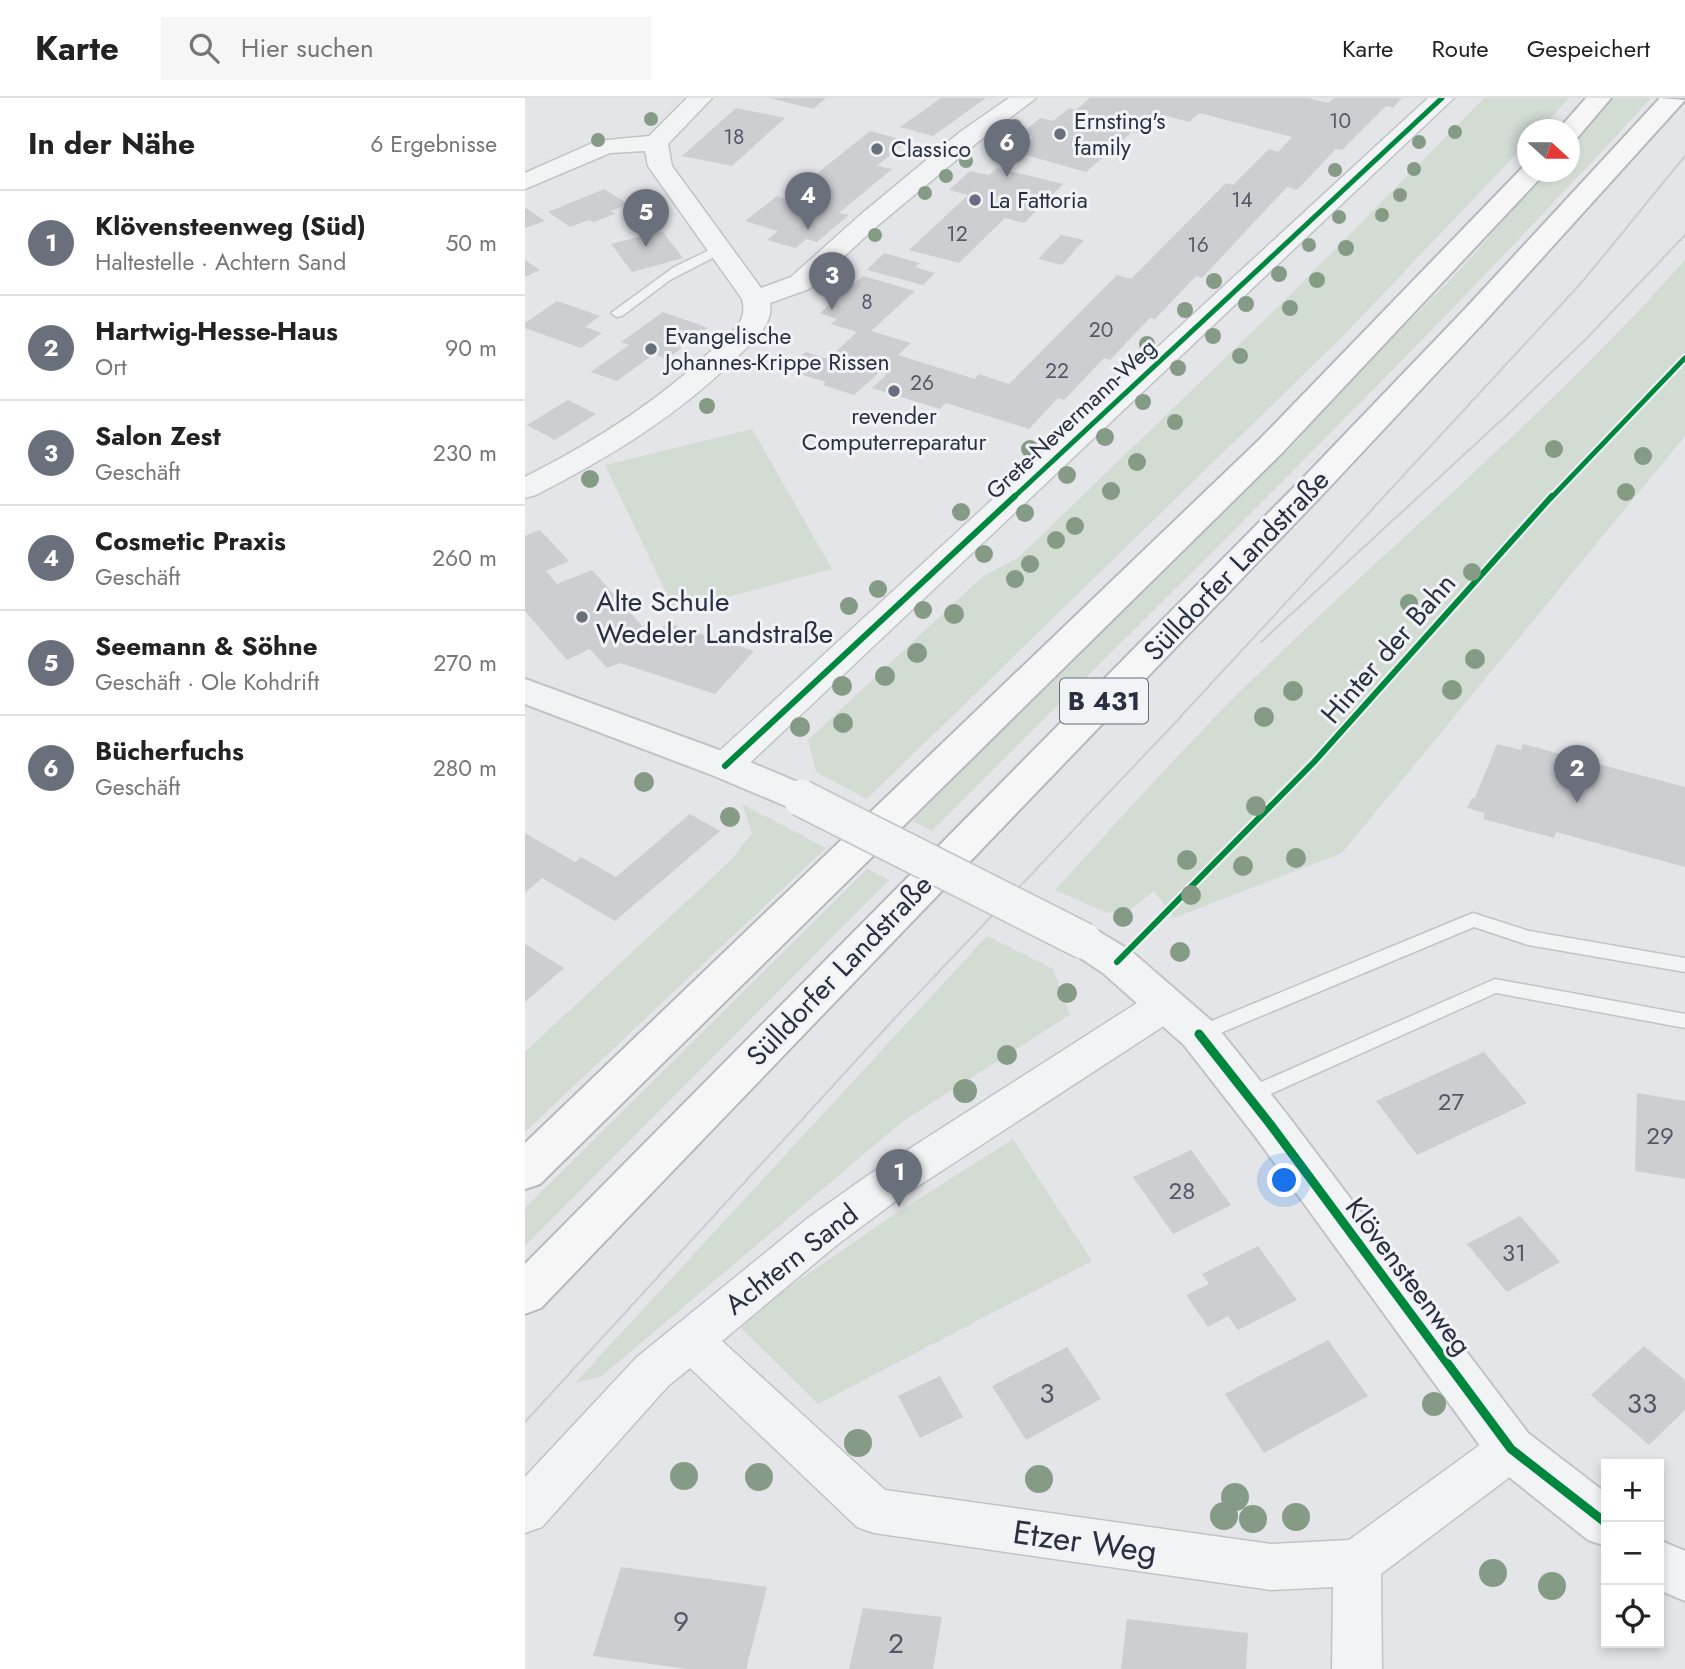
<!DOCTYPE html>
<html lang="de">
<meta charset="utf-8">
<style>
:root{--surface:#fff;--page:#f6f6f6;--text:#222;--muted:#767676;--line:#e0e0e0;--accent:#6a6f7c}
body{margin:0;font-family:Jost,sans-serif;background:var(--page);color:var(--text)}
.controls{position:absolute;right:21px;bottom:21px;display:grid;overflow:hidden;border-radius:0px;box-shadow:0 4px 10px #0003}
.controls button{width:63px;height:63px;display:grid;place-items:center;padding:0;border:0;border-bottom:2px solid var(--line);background:var(--surface);color:var(--text);font:35px sans-serif}
.compass{position:absolute;left:992px;top:21px;width:63px;height:63px;border-radius:50%;background:var(--surface);box-shadow:0 4px 10px #0003;rotate:111deg}
.you{position:absolute;left:760px;top:1083px;width:24px;height:24px;margin:-18px;border:5px solid #fff;border-radius:50%;background:#1a73e8;box-shadow:0 0 0 10px #1a73e833}
.badge{display:grid;place-items:center;width:46px;height:46px;border-radius:50%;background:var(--accent);color:#fff;font-size:23px;font-weight:700}
.pin{position:absolute;translate:-50% -58px;filter:drop-shadow(0 2px 4px #0008)}
.pin::after{content:'';position:absolute;top:37px;width:24px;height:21px;background:inherit;clip-path:polygon(0 0,100% 0,50% 100%)}
.list{margin:0;padding:0;list-style:none}
h2{display:flex;justify-content:space-between;align-items:center;height:91px;margin:0;padding:0 28px;font-size:30px}
h2 small{font-size:23px;font-weight:400;color:var(--muted)}
.list li{display:grid;grid-template-columns:46px 1fr auto;gap:21px;align-items:center;box-sizing:border-box;height:105px;padding:0 28px;border-top:2px solid var(--line)}
.list b{display:block;font-size:26px;white-space:nowrap}
.list p{margin:0;font-size:23px;white-space:nowrap;color:var(--muted)}
.list em{font-size:23px;font-style:normal;color:var(--muted)}
.icon{flex:none;width:38px;height:38px;fill:none;stroke:currentColor;stroke-width:2;stroke-linecap:round;stroke-linejoin:round}
.map{position:relative;flex:none;width:1160px;height:1571px;overflow:hidden}
header{display:flex;align-items:center;gap:42px;box-sizing:border-box;height:98px;padding:0 35px;background:var(--surface);border-bottom:2px solid var(--line)}
header strong{font-size:33px}
nav{display:flex;gap:38px;margin-inline-start:auto;font-size:24px}
.search{width:490px;height:63px;background:var(--page);display:flex;align-items:center;gap:18px;box-sizing:border-box;padding:0 24px;border-radius:0px;color:var(--muted);font-size:26px}
main{display:flex}
aside{flex:1;background:var(--surface)}
.map>svg:first-child{display:block}
</style>
<header>
<strong>Karte</strong>
<div class="search"><svg class="icon" aria-label="search" viewBox="0 0 24 24"><circle cx="10" cy="10" r="6"/><path d="M15 15l6 6"/></svg>Hier suchen</div>
<nav><a>Karte</a><a>Route</a><a>Gespeichert</a></nav>
</header>
<main>
<aside>
<h2>In der Nähe<small>6 Ergebnisse</small></h2>
<ul class="list">
<li><span class="badge">1</span><div><b>Klövensteenweg (Süd)</b><p>Haltestelle · Achtern Sand</p></div><em>50 m</em></li>
<li><span class="badge">2</span><div><b>Hartwig-Hesse-Haus</b><p>Ort</p></div><em>90 m</em></li>
<li><span class="badge">3</span><div><b>Salon Zest</b><p>Geschäft</p></div><em>230 m</em></li>
<li><span class="badge">4</span><div><b>Cosmetic Praxis</b><p>Geschäft</p></div><em>260 m</em></li>
<li><span class="badge">5</span><div><b>Seemann &amp; Söhne</b><p>Geschäft · Ole Kohdrift</p></div><em>270 m</em></li>
<li><span class="badge">6</span><div><b>Bücherfuchs</b><p>Geschäft</p></div><em>280 m</em></li>
</ul>
</aside>
<div class="map">
<svg width="1160" height="1571" viewBox="0 0 1160 1571">
<rect width="100%" height="100%" fill="#e3e5e8"/>
<!-- green -->
<g fill="#d2dcd3">
<polygon points="959,0 1044,0 1016,31 1002,32 1002,45 816,240 342,701 291,674 283,642 457,479 494,459 758,204"/>
<path d="M1084 0H1126C895 252 649 491 407 733L387 723 522 587 774 341 781 327 932 175 1022 74H1044L1045 47Z"/>
<path d="M1160 162V338L817 755 649 820 629 793 605 812 582 815 530 792C596 720 660 647 730 579 873 440 1027 312 1160 162Z"/>
<polygon points="227,331 307,471 150,513 80,367"/>
<polygon points="217,706 301,750 0,1034 0,954 207,761 227,735"/>
<polygon points="342,771 364,782 0,1148 0,1110"/>
<polygon points="462,838 528,871 545,917 378,1023 77,1278 50,1285"/>
<polygon points="488,1041 567,1163 293,1306 216,1230 238,1207 361,1122"/>
</g>
<!-- building -->
<g fill="#cdced2">
<polygon points="245,0 301,0 288,11"/>
<polygon points="416,0 461,0 408,38 375,29"/>
<polygon points="565,0 783,0 803,5 809,0 877,0 868,10 861,8 817,52 811,51 772,92 762,89 677,180 671,178 630,221 625,220 585,262 579,260 539,302 533,300 504,331 421,305 415,311 347,290 362,276 355,274 329,297 298,287 301,284 261,272 281,254 303,261 332,234 306,226 312,221 295,215 338,178 390,193 346,233 386,245 373,257 450,281 454,276 484,286 592,177 606,181 701,85 708,87 744,51 753,54 767,39 674,15 664,24 638,17 617,36 607,34 561,74 490,54 508,39 496,36 515,20 528,23 544,10 551,12"/>
<polygon points="211,10 260,20 207,68 157,58"/>
<polygon points="345,33 382,43 352,68 367,71 314,115 324,117 292,144 281,141 271,150 242,142 253,133 220,123 252,98 260,101"/>
<polygon points="472,70 538,86 499,125 480,120 434,165 384,152 443,97 424,92 445,73 464,77"/>
<polygon points="79,91 103,106 86,113 90,116 69,124 64,122 45,129 23,114"/>
<polygon points="0,110 1,110 20,123 0,130"/>
<polygon points="137,133 158,160 107,174 86,146"/>
<polygon points="536,137 559,142 537,167 513,161"/>
<polygon points="359,155 395,165 390,169 410,175 398,187 342,172"/>
<polygon points="0,162 15,172 0,179"/>
<polygon points="32,203 75,218 60,229 77,235 56,250 0,230 0,225"/>
<polygon points="138,214 183,230 142,261 129,256 92,283 66,274 104,247 96,244"/>
<polygon points="43,302 71,316 30,342 2,327"/>
<polygon points="15,432 44,463 21,473 32,486 67,472 118,529 133,534 142,525 229,553 190,596 95,565 82,570 65,551 42,562 0,513 0,438"/>
<polygon points="972,646 996,652 998,646 1160,689 1160,769 1031,734 1029,740 958,721 960,715 942,710 947,700 950,700"/>
<polygon points="165,716 195,733 90,823 17,780 0,795 0,735 50,764 56,759 91,779"/>
<polygon points="0,846 39,870 0,904"/>
<polygon points="959,954 1002,1005 892,1057 851,1003"/>
<polygon points="1112,995 1160,1003 1160,1081 1110,1073"/>
<polygon points="666,1052 706,1107 648,1136 608,1079"/>
<polygon points="995,1118 1035,1164 982,1194 942,1146"/>
<polygon points="733,1148 772,1202 713,1232 703,1218 683,1229 661,1197 684,1186 677,1176"/>
<polygon points="803,1242 843,1298 739,1355 700,1296"/>
<polygon points="1119,1248 1160,1282 1160,1312 1124,1347 1066,1297"/>
<polygon points="542,1249 576,1301 501,1342 467,1288"/>
<polygon points="415,1278 438,1319 395,1340 373,1298"/>
<polygon points="96,1469 242,1489 221,1571 163,1571 68,1558"/>
<polygon points="338,1510 417,1519 408,1571 324,1571"/>
<polygon points="602,1521 723,1535 721,1571 596,1571"/>
</g>
<g fill="none" stroke-linecap="round" stroke-linejoin="round">
<!-- service casing -->
<g stroke="#c1c3c6" stroke-width="3">
<g id="service">
<polygon points="195,147 199,148 199,154 145,182 97,218 92,219 86,215 149,169"/>
<polygon points="948,815 1004,833 1160,860 1160,874 1003,847 949,829 681,941 674,943 667,941 665,936 667,931"/>
<polygon points="970,881 1160,916 1160,930 971,895 730,1003 723,1006 716,1003 713,998 716,993"/>
</g>
</g>
<!-- minor casing -->
<g stroke="#c1c3c6" stroke-width="3">
<g id="minor">
<path d="M162 0H187L143 46 147 68 236 190 266 179 334 118 435 34 484 0H511L453 44 352 128 284 191 245 205C249 227 227 244 213 258 154 317 85 359 11 397L0 400V379C69 344 134 303 190 249 198 241 211 233 216 222 219 215 219 208 217 201L123 68 120 53 85 55 0 91V75L72 43 124 38Z"/>
<polygon points="903,0 929,0 212,677 200,680 188,677 183,668 188,659"/>
<polygon points="640,892 654,896 659,907 654,918 372,1102 313,1146 197,1243 360,1392 746,1446 824,1442 970,1336 986,1330 1002,1336 1009,1351 1002,1366 856,1476 857,1571 807,1571 808,1489 746,1492 349,1435 332,1429 165,1270 143,1288 17,1429 0,1435 0,1379 111,1260 283,1120 342,1078 626,896"/>
</g>
</g>
<!-- tertiary casing -->
<g stroke="#c1c3c6" stroke-width="4">
<g id="tertiary">
<polygon points="0,581 213,659 289,691 294,700 289,709 276,713 263,709 187,677 0,606"/>
<polygon points="559,828 573,833 606,853 689,925 760,1014 1003,1335 1081,1395 1081,1448 1063,1442 969,1367 730,1038 659,947 578,875 545,853 539,843 545,833"/>
<polygon points="1134,1442 1160,1453 1160,1503 1134,1492"/>
</g>
</g>
<!-- trunk casing -->
<g stroke="#b5b8bd" stroke-width="4">
<g id="trunk">
<polygon points="1061,0 1086,0 1053,39 1044,41 1044,32 1033,32"/>
<polygon points="1135,0 1160,2 961,222 800,394 16,1210 0,1216 0,1166 778,380 941,210"/>
<polygon points="999,68 1002,68 1002,74 1021,74 757,355 15,1086 0,1091 0,1045 735,341"/>
</g>
</g>
<!-- service -->
<use href="#service" fill="#f2f3f5" fill-rule="evenodd"/>
<!-- minor -->
<use href="#minor" fill="#f2f3f5" fill-rule="evenodd"/>
<!-- tertiary -->
<use href="#tertiary" fill="#f2f3f5" fill-rule="evenodd"/>
<!-- trunk -->
<use href="#trunk" fill="#f6f6f7" fill-rule="evenodd"/>
<!-- tram -->
<g stroke="#cbcdd0" stroke-width="2">
<polyline points="736,544 982,317 1062,240 1160,137"/>
<polyline points="0,1324 369,921 647,628 1058,183 1160,58"/>
</g>
<!-- tertiary-bridge casing -->
<g stroke="#c1c3c6" stroke-width="39" stroke-linecap="butt">
<polyline id="tertiary-bridge" points="276,700 559,843"/>
</g>
<!-- tertiary-bridge -->
<use href="#tertiary-bridge" stroke="#f2f3f5" stroke-width="36"/>
<!-- cycleway-far2 casing -->
<g stroke="#f1f3f7" stroke-width="9">
<g id="cycleway-far2">
<polyline points="488,400 917,0"/>
<polyline points="1026,400 1160,260"/>
</g>
</g>
<!-- cycleway-far1 casing -->
<g stroke="#f1f3f7" stroke-width="10">
<g id="cycleway-far1">
<polyline points="200,668 490,398"/>
<polyline points="592,864 789,664 1027,398"/>
</g>
</g>
<!-- cycleway casing -->
<g stroke="#f1f3f7" stroke-width="13">
<polyline id="cycleway" points="674,936 745,1026 986,1351 1081,1425"/>
</g>
<!-- cycleway-far2 -->
<use href="#cycleway-far2" stroke="#00873e" stroke-width="5"/>
<!-- cycleway-far1 -->
<use href="#cycleway-far1" stroke="#00873e" stroke-width="6"/>
<!-- cycleway -->
<use href="#cycleway" stroke="#00873e" stroke-width="9"/>
</g>
<!-- trees -->
<g fill="#869b86">
<circle cx="126" cy="21" r="7"/>
<circle cx="490" cy="28" r="7"/>
<circle cx="930" cy="34" r="7"/>
<circle cx="73" cy="42" r="7"/>
<circle cx="894" cy="44" r="7"/>
<circle cx="468" cy="45" r="7"/>
<circle cx="441" cy="63" r="7"/>
<circle cx="889" cy="71" r="7"/>
<circle cx="810" cy="72" r="7"/>
<circle cx="421" cy="78" r="7"/>
<circle cx="400" cy="95" r="7"/>
<circle cx="875" cy="97" r="7"/>
<circle cx="857" cy="117" r="7"/>
<circle cx="814" cy="119" r="7"/>
<circle cx="350" cy="137" r="7"/>
<circle cx="784" cy="147" r="7"/>
<circle cx="821" cy="150" r="8"/>
<circle cx="754" cy="176" r="8"/>
<circle cx="792" cy="182" r="8"/>
<circle cx="689" cy="183" r="8"/>
<circle cx="721" cy="206" r="8"/>
<circle cx="765" cy="210" r="8"/>
<circle cx="660" cy="212" r="8"/>
<circle cx="688" cy="238" r="8"/>
<circle cx="622" cy="246" r="8"/>
<circle cx="715" cy="258" r="8"/>
<circle cx="653" cy="270" r="8"/>
<circle cx="618" cy="304" r="8"/>
<circle cx="182" cy="308" r="8"/>
<circle cx="650" cy="324" r="8"/>
<circle cx="580" cy="339" r="9"/>
<circle cx="505" cy="351" r="9"/>
<circle cx="1029" cy="351" r="9"/>
<circle cx="1118" cy="358" r="9"/>
<circle cx="612" cy="364" r="9"/>
<circle cx="542" cy="377" r="9"/>
<circle cx="65" cy="381" r="9"/>
<circle cx="586" cy="393" r="9"/>
<circle cx="1101" cy="394" r="9"/>
<circle cx="436" cy="414" r="9"/>
<circle cx="500" cy="415" r="9"/>
<circle cx="550" cy="428" r="9"/>
<circle cx="531" cy="442" r="9"/>
<circle cx="459" cy="456" r="9"/>
<circle cx="505" cy="466" r="9"/>
<circle cx="947" cy="474" r="9"/>
<circle cx="490" cy="481" r="9"/>
<circle cx="353" cy="491" r="9"/>
<circle cx="884" cy="505" r="9"/>
<circle cx="324" cy="508" r="9"/>
<circle cx="398" cy="512" r="9"/>
<circle cx="429" cy="516" r="10"/>
<circle cx="392" cy="555" r="10"/>
<circle cx="950" cy="561" r="10"/>
<circle cx="360" cy="578" r="10"/>
<circle cx="317" cy="588" r="10"/>
<circle cx="927" cy="592" r="10"/>
<circle cx="768" cy="593" r="10"/>
<circle cx="739" cy="619" r="10"/>
<circle cx="318" cy="625" r="10"/>
<circle cx="275" cy="629" r="10"/>
<circle cx="119" cy="684" r="10"/>
<circle cx="731" cy="708" r="10"/>
<circle cx="205" cy="719" r="10"/>
<circle cx="771" cy="760" r="10"/>
<circle cx="662" cy="762" r="10"/>
<circle cx="718" cy="768" r="10"/>
<circle cx="666" cy="797" r="10"/>
<circle cx="598" cy="819" r="10"/>
<circle cx="655" cy="854" r="10"/>
<circle cx="542" cy="895" r="10"/>
<circle cx="482" cy="957" r="10"/>
<circle cx="440" cy="993" r="12"/>
<circle cx="909" cy="1306" r="12"/>
<circle cx="333" cy="1345" r="14"/>
<circle cx="159" cy="1378" r="14"/>
<circle cx="234" cy="1379" r="14"/>
<circle cx="514" cy="1381" r="14"/>
<circle cx="710" cy="1399" r="14"/>
<circle cx="699" cy="1418" r="14"/>
<circle cx="771" cy="1419" r="14"/>
<circle cx="728" cy="1421" r="14"/>
<circle cx="968" cy="1475" r="14"/>
<circle cx="1027" cy="1488" r="14"/>
</g>
<!-- markers -->
<g fill="#6a6f7c" stroke="#f1f3f7" stroke-width="2.5">
<circle cx="535" cy="36" r="7"/>
<circle cx="352" cy="51" r="7"/>
<circle cx="450" cy="102" r="7"/>
<circle cx="126" cy="251" r="7"/>
<circle cx="369" cy="293" r="7"/>
<circle cx="57" cy="519" r="7"/>
</g>
<g text-anchor="middle" stroke-width="6" stroke-linejoin="round" paint-order="stroke">
<!-- far-number labels -->
<g font-size="21" fill="#535867">
<text x="815" y="30">10</text>
<text x="209" y="46">18</text>
<text x="717" y="109">14</text>
<text x="432" y="143">12</text>
<text x="673" y="154">16</text>
<text x="342" y="211">8</text>
<text x="576" y="239">20</text>
<text x="532" y="280">22</text>
<text x="397" y="292">26</text>
</g>
<!-- far-poi labels -->
<g font-size="23" fill="#293042" stroke="#f1f3f7" text-anchor="start">
<text x="549" y="31">Ernsting's<tspan x="549" dy="26">family</tspan></text>
<text x="366" y="59">Classico</text>
<text x="464" y="110">La Fattoria</text>
<text x="140" y="246">Evangelische<tspan x="140" dy="26">Johannes-Krippe Rissen</tspan></text>
<text x="369" y="326" text-anchor="middle">revender<tspan x="369" dy="26">Computerreparatur</tspan></text>
</g>
<!-- far-street labels -->
<g font-size="23" fill="#293042" stroke="#f1f3f7">
<text transform="translate(546 321) rotate(-43)" y="8">Grete-Nevermann-Weg</text>
</g>
<!-- number labels -->
<g font-size="24" fill="#535867">
<text x="926" y="1012">27</text>
<text x="1135" y="1046">29</text>
<text x="657" y="1101">28</text>
<text x="989" y="1163">31</text>
</g>
<!-- shield labels -->
<rect fill="#f1f3f7" stroke="#656a78" stroke-width="2" x="535" y="580.5" width="88" height="45" rx="5"/>
<g font-size="26" font-weight="bold" fill="#293042">
<text x="579" y="612">B 431</text>
</g>
<!-- street labels -->
<g font-size="28" fill="#293042" stroke="#f1f3f7">
<text transform="translate(711 467) rotate(-46)" y="10">Sülldorfer Landstraße</text>
<text transform="translate(863 550) rotate(-49)" y="10">Hinter der Bahn</text>
<text transform="translate(314 872) rotate(-46)" y="10">Sülldorfer Landstraße</text>
<text transform="translate(266 1161) rotate(-38)" y="10">Achtern Sand</text>
<text transform="translate(884 1178) rotate(53)" y="10">Klövensteenweg</text>
</g>
<!-- poi labels -->
<g font-size="28" fill="#293042" stroke="#f1f3f7" text-anchor="start">
<text x="71" y="513">Alte Schule<tspan x="71" dy="32">Wedeler Landstraße</tspan></text>
</g>
<!-- near-number labels -->
<g font-size="28" fill="#535867">
<text x="522" y="1305">3</text>
<text x="1117" y="1315">33</text>
<text x="156" y="1533">9</text>
<text x="371" y="1555">2</text>
</g>
<!-- near-street labels -->
<g font-size="33" fill="#293042" stroke="#f1f3f7">
<text transform="translate(560 1443) rotate(8)" y="12">Etzer Weg</text>
</g>
</g>
</svg>
<div class="controls">
<button>+</button>
<button>−</button>
<button><svg class="icon" aria-label="locate" viewBox="0 0 24 24"><circle cx="12" cy="12" r="6"/><path d="M12 2v4M12 18v4M2 12h4M18 12h4"/></svg></button>
</div>
<svg class="compass" viewBox="-18 -18 36 36"><path d="M0-13l5 13h-10z" fill="#e53935"/><path d="M0 13l5-13h-10z" fill="#767676"/></svg>
<div class="you"></div>
<div class="pin badge" style="left:374px;top:1109px">1</div>
<div class="pin badge" style="left:1052px;top:705px">2</div>
<div class="pin badge" style="left:307px;top:212px">3</div>
<div class="pin badge" style="left:283px;top:132px">4</div>
<div class="pin badge" style="left:121px;top:149px">5</div>
<div class="pin badge" style="left:482px;top:79px">6</div>
</div>
</main>
